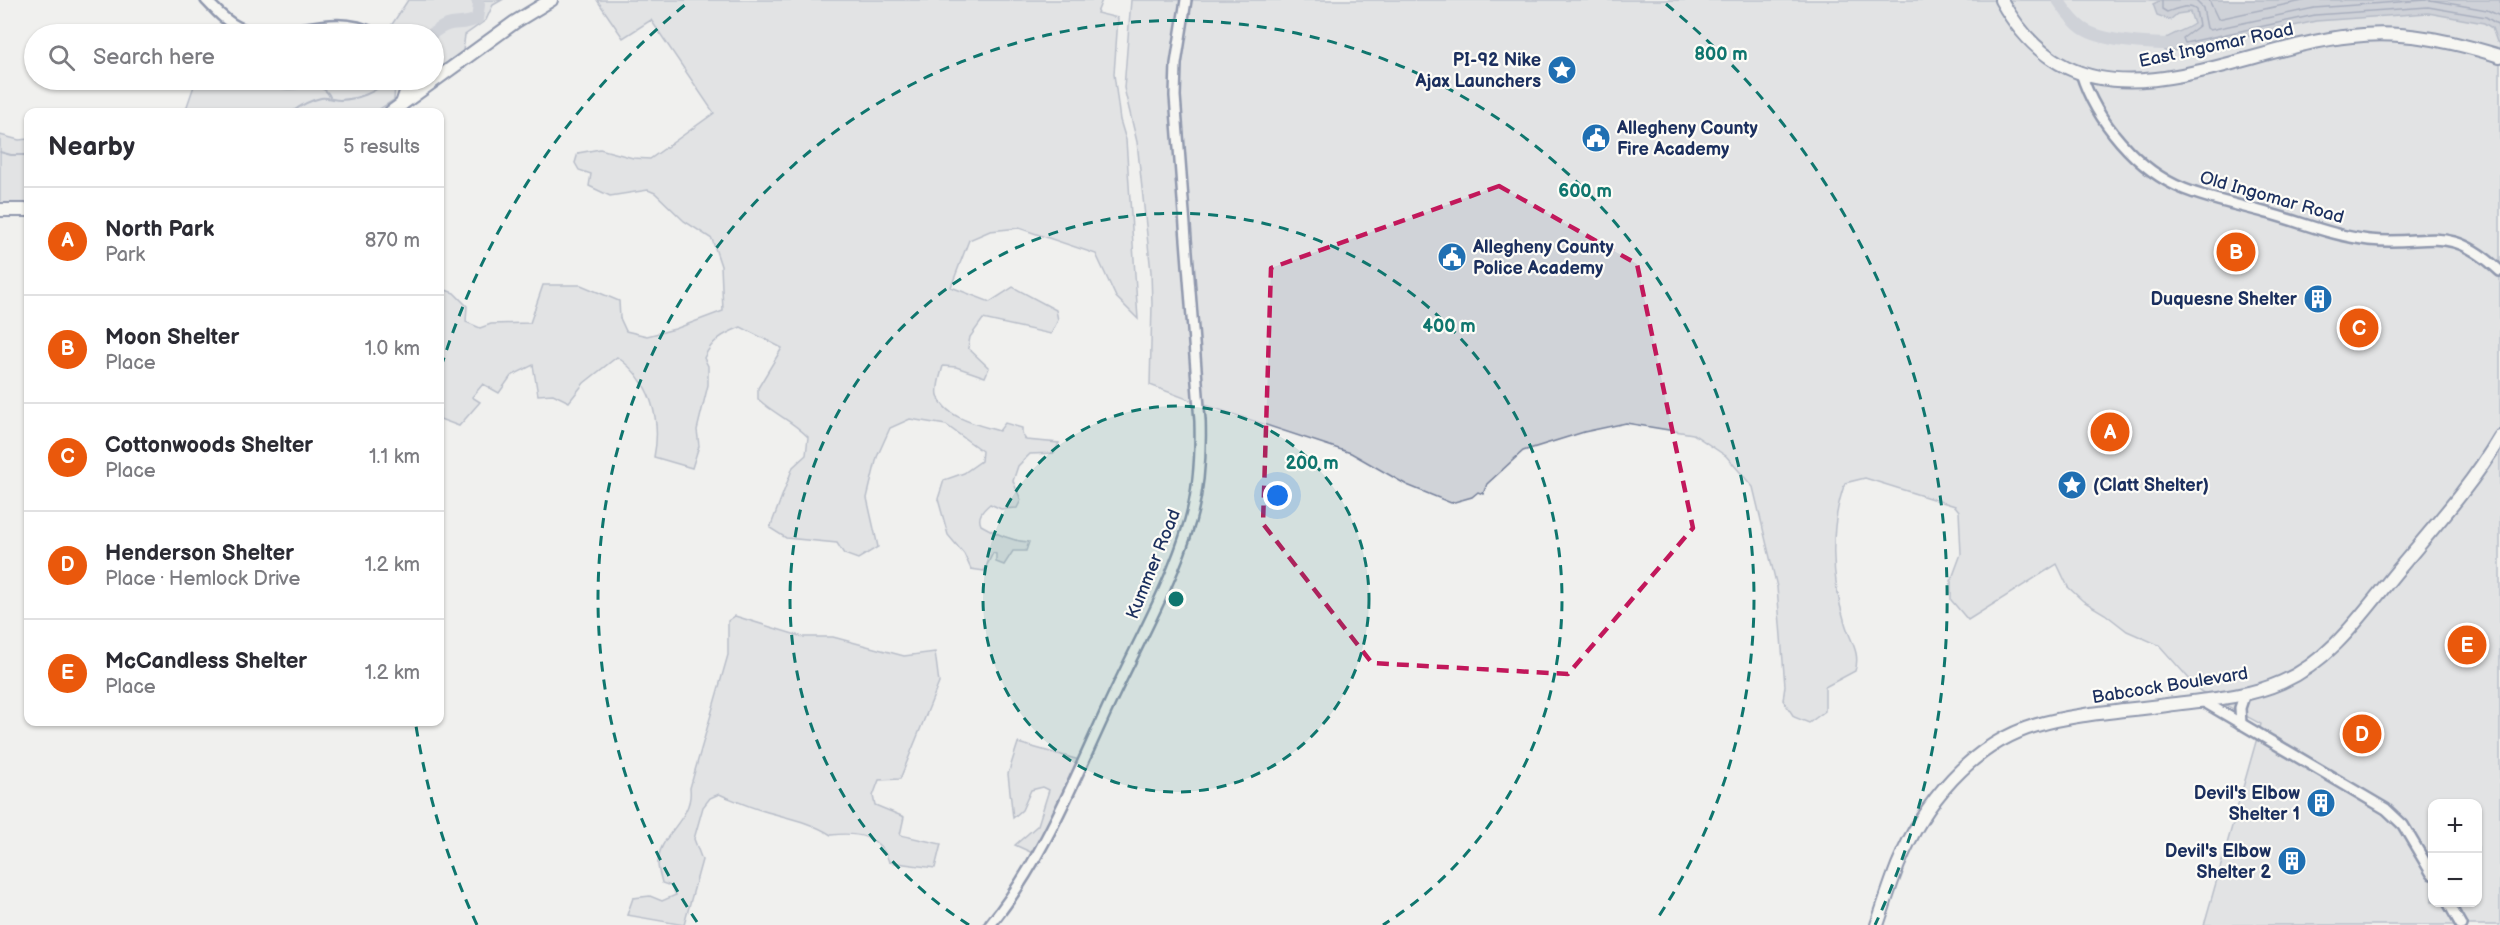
<!DOCTYPE html>
<meta charset="utf-8">
<style>
:root{--surface:#fff;--page:#f7f7f7;--text:#2b2b33;--muted:#7c7c81;--line:#e1e1e2;--accent:#ea580c}
body{margin:0;font-family:"Balsamiq Sans",sans-serif;background:var(--page);color:var(--text)}
.controls{position:absolute;right:18px;bottom:18px;display:grid;overflow:hidden;border-radius:12px;box-shadow:0 2px 4px #0004}
.controls button{width:54px;height:54px;display:grid;place-items:center;padding:0;border:0;border-bottom:2px solid var(--line);background:var(--surface);color:var(--text);font:30px sans-serif}
.you{position:absolute;left:1278px;top:496px;width:21px;height:21px;margin:-15px;border:4px solid #fff;border-radius:50%;background:#1a73e8;box-shadow:0 0 0 9px #1a73e833}
.badge{display:grid;place-items:center;width:39px;height:39px;border-radius:50%;background:var(--accent);color:#fff;font-size:20px;font-weight:700}
.pin{position:absolute;translate:-50% -50%;border:3px solid #fff;box-shadow:0 2px 6px #0006}
.list{margin:0;padding:0;list-style:none}
h2{display:flex;justify-content:space-between;align-items:center;height:78px;margin:0;padding:0 24px;font-size:26px}
h2 small{font-size:20px;font-weight:400;color:var(--muted)}
.list li{display:grid;grid-template-columns:39px 1fr auto;gap:18px;align-items:center;box-sizing:border-box;height:108px;padding:0 24px;border-top:2px solid var(--line)}
.list b{display:block;font-size:22px;white-space:nowrap}
.list p{margin:0;font-size:20px;white-space:nowrap;color:var(--muted)}
.list em{font-size:20px;font-style:normal;color:var(--muted)}
.icon{flex:none;width:33px;height:33px;fill:none;stroke:currentColor;stroke-width:2;stroke-linecap:round;stroke-linejoin:round}
.map{position:relative;flex:none;width:2500px;height:925px;overflow:hidden}
.search{position:absolute;background:var(--surface);box-shadow:0 2px 4px #0004;left:24px;top:24px;width:420px;height:66px;display:flex;align-items:center;gap:15px;box-sizing:border-box;padding:0 21px;border-radius:33px;color:var(--muted);font-size:22px}
.panel{position:absolute;background:var(--surface);box-shadow:0 2px 4px #0004;left:24px;top:108px;width:420px;height:618px;border-radius:12px}
.map>svg:first-child{display:block}
</style>
<div class="map">
<svg width="2500" height="925" viewBox="0 0 2500 925">
<rect width="100%" height="100%" fill="#f0f0ee"/>
<filter id="ink" filterUnits="userSpaceOnUse"><feTurbulence type="fractalNoise" baseFrequency=".0167" numOctaves="2"/><feDisplacementMap in="SourceGraphic" scale="12" xChannelSelector="R" yChannelSelector="G"/><feConvolveMatrix kernelMatrix="1 2 1 2 8 2 1 2 1" color-interpolation-filters="sRGB"/></filter>
<g filter="url(#ink)">
<!-- green -->
<g fill="#d0d3d8" stroke="#76819b" stroke-width="1.5" fill-rule="evenodd">
<polygon points="408,0 502,0 493,5 486,20 465,35 463,51 434,72 434,34 389,34 387,32"/>
<path d="M597 0H1102L1097 13 1118 18 1114 74 1120 120 1126 140 1138 319 1116 297 1096 254 1019 228 990 231 969 240 951 287 990 302 1013 287 1056 310 1058 320 1051 334 983 319 970 337 968 348 989 368 985 377 956 367 943 366C941 374 936 387 938 395 944 418 979 425 999 431L1005 423 1022 428V434L1026 440 1059 443 1054 453 1030 454 1018 466 1013 481 1021 500 1017 508 1001 509 990 504C983 510 977 516 981 525 997 534 1011 541 1029 542L1026 551H1013L1004 565 996 562V554L993 553 984 571 971 569 964 554 948 535 938 499 944 480 964 473 981 461 982 451 946 425 910 419 890 428 877 457 867 498 878 547 858 559 844 554 837 543 786 538 770 528 793 467 806 455 808 437C792 420 775 415 758 399V388L782 348 741 327C723 334 712 340 704 358L708 366V385L697 430 699 446 692 468 654 457C662 418 650 380 617 357L584 383 569 402 553 394 538 395 533 365 511 376 499 393 483 384 472 397 480 402 459 426 440 419V288L454 293 467 306 466 322 480 328 491 324 530 323 543 285H581L619 301 620 318 626 331 647 336 675 329 723 311 721 266 712 239 684 221 655 193 648 190 610 196 589 186 591 174 579 170 575 163 578 153 600 149 633 158 650 159 714 113 651 20 623 38Z"/>
<path d="M1131 0H2500V925H2204L2261 724 2200 691 2159 645 2127 631 2105 614 2083 601 2068 587 2057 564 1968 620 1951 600V581L1961 554 1959 511 1955 506 1865 478 1845 483C1829 527 1831 578 1845 623 1850 641 1861 652 1855 671L1825 687V711L1809 723 1794 717 1783 700 1785 686 1777 587 1753 487 1726 456 1693 434 1626 423 1584 432 1523 451 1487 484 1483 494 1478 492 1472 497 1451 503 1407 485 1351 453 1205 405 1203 388 1194 385 1195 402 1150 385 1152 304 1151 272 1137 142 1124 88ZM2432 804H2478V902H2432Z"/>
<polygon points="196,80 393,80 395,84 394,100 375,112 185,112"/>
<polygon points="0,135 19,140 28,139 28,203 0,203"/>
<path d="M735 616 803 637H833L904 656 935 652 939 683 900 779 879 780 873 796 875 805 904 817 900 835 941 844 935 868 889 862C881 835 856 832 831 835 811 822 787 818 764 811 749 807 734 800 719 794L710 798 703 807 694 839 702 860 684 925 627 915 633 898 650 896 662 901 676 895 671 886 662 883C661 877 658 870 658 864 657 835 694 820 690 788L728 655V621Z"/>
<polygon points="1018,743 1083,761 1037,855 1015,845 1038,825 1049,790 1043,787 1031,790 1022,810 1013,818 1008,774"/>
</g>
<!-- water -->
<path fill="#a7adbd" stroke="#6f7b97" stroke-width="1.5" d="M2162 0H2500V43L2497 42 2492 28 2484 23 2428 13 2316 21 2186 50 2165 51 2157 45C2162 37 2184 31 2194 24L2190 12 2177 14 2170 20 2157 15 2153 4Z"/>
<g fill="none" stroke-linecap="round" stroke-linejoin="round">
<!-- shore -->
<g stroke="#536184" stroke-width="1.5">
<path d="M2162 0V9L2167 12C2176 9 2188 3 2196 10L2199 26 2183 38 2185 43 2315 15 2428 7 2486 17 2497 24 2500 32"/>
<polyline points="2195,0 2203,8 2207,28 2210,30 2314,8 2426,0"/>
<polyline points="2209,0 2218,19 2307,0"/>
<polyline points="2430,0 2487,10 2500,16"/>
</g>
<!-- stream -->
<g stroke="#6f7b97" stroke-width="2">
<path d="M266 80C272 84 280 89 287 89 303 90 322 79 330 97"/>
<path d="M292 112C300 106 311 100 321 98 327 97 334 100 340 100 357 99 377 93 386 80"/>
<polyline points="0,152 11,155 28,155"/>
</g>
<!-- river -->
<g stroke="#a7adbd" stroke-width="12">
<path d="M2058 0C2065 10 2072 21 2082 28 2102 42 2150 44 2173 44"/>
<path d="M432 34C453 17 457 28 477 19L479 5 477 0"/>
</g>
<!-- minor casing -->
<g stroke="#1b2f5e" stroke-width="14">
<g id="minor">
<path d="M206 0C216 10 225 21 238 27 279 47 329 8 375 34"/>
<path d="M2081 73C2096 121 2137 170 2184 189 2211 200 2240 205 2267 213 2301 222 2333 236 2369 240 2430 246 2447 222 2500 271"/>
<polyline points="2201,700 2386,809 2403,825 2432,874"/>
<polyline points="2241,724 2240,708 2245,693"/>
<polyline points="2448,902 2461,925"/>
<path d="M990 925C1046 856 1077 772 1115 692 1141 637 1173 580 1190 521 1199 489 1201 454 1200 421L1175 96 1176 64 1186 0"/>
</g>
</g>
<!-- major casing -->
<g stroke="#1b2f5e" stroke-width="16">
<g id="major">
<path d="M2001 0C2083 149 2229 48 2352 36 2403 30 2451 41 2500 56"/>
<polyline points="402,104 407,89 407,80"/>
<polyline points="391,112 515,22 551,0"/>
<polyline points="0,210 28,210"/>
<path d="M1877 925C1884 905 1890 885 1898 865 1923 804 1971 744 2037 725 2078 713 2124 711 2167 705 2205 700 2246 698 2282 682 2332 660 2364 611 2398 570 2434 527 2472 485 2500 437"/>
</g>
</g>
<!-- minor -->
<use href="#minor" stroke="#fdfcf7" stroke-width="9"/>
<!-- major -->
<use href="#major" stroke="#fdfcf7" stroke-width="12"/>
</g>
</g>
<!-- marked area -->
<path d="M0 0H2500V925H0ZM1499 186 1637 264 1693 528 1568 674 1372 663 1263 524 1271 268Z" fill="#f0f0ee" fill-opacity=".55" fill-rule="evenodd"/>
<path fill="none" stroke="#c2185b" stroke-width="4.5" stroke-dasharray="12 8" stroke-linejoin="round" d="M1499 186 1637 264 1693 528 1568 674 1372 663 1263 524 1271 268Z"/>
<!-- distance rings -->
<circle cx="1176" cy="599" r="193" fill="#0f766e" fill-opacity=".12"/>
<g fill="none" stroke="#0f766e" stroke-width="3" stroke-dasharray="10 8">
<circle cx="1176" cy="599" r="193"/>
<path d="M969 925A386 386 0 1 1 1383 925"/>
<path d="M697 922A578 578 0 1 1 1655 922"/>
<path d="M477 925A771 771 0 0 1 416 726M441 367A771 771 0 0 1 686 4M1666 4A771 771 0 0 1 1875 925"/>
</g>
<!-- icons -->
<defs>
<g id="sight-disc" transform="scale(1.5)"><circle r="9.5" fill="#1f6fb2" stroke="#fdfcf7"/><path d="M0-6L1.8-2.2L6-1.7L2.9 1.2L3.7 5.4L0 3.3L-3.7 5.4L-2.9 1.2L-6-1.7L-1.8-2.2Z" fill="#fff"/></g>
<g id="civic-disc" transform="scale(1.5)"><circle r="9.5" fill="#1f6fb2" stroke="#fdfcf7"/><path d="M-.6-6.5H3V-4.5H.6V-3L4-1V1h2V6H-6V1h2V-1L-.6-3ZM-1.2 2.5V6h2.4V2.5Z" fill="#fff"/></g>
<g id="building-disc" transform="scale(1.5)"><circle r="9.5" fill="#1f6fb2" stroke="#fdfcf7"/><path d="M-4-6H4V6H1V3H-1V6H-4ZM-2.5-4.3h1.7v1.8h-1.7ZM.8-4.3h1.7v1.8H.8ZM-2.5-1h1.7V.8h-1.7ZM.8-1h1.7V.8H.8Z" fill="#fff"/></g>
</defs>
<g fill-rule="evenodd">
<use href="#sight-disc" x="1562" y="70"/>
<use href="#civic-disc" x="1596" y="138"/>
<use href="#civic-disc" x="1452" y="257"/>
<use href="#building-disc" x="2318" y="299"/>
<use href="#sight-disc" x="2072" y="485"/>
<use href="#building-disc" x="2321" y="803"/>
<use href="#building-disc" x="2292" y="861"/>
</g>
<g text-anchor="middle" stroke-width="4.5" stroke-linejoin="round" paint-order="stroke">
<!-- street labels -->
<g font-size="18" fill="#1b2f5e" stroke="#fdfcf7">
<text transform="translate(2216 45) rotate(-12)" y="6">East Ingomar Road</text>
<text transform="translate(2272 197) rotate(16)" y="6">Old Ingomar Road</text>
<text transform="translate(1153 564) rotate(-68)" y="6">Kummer Road</text>
<text transform="translate(2170 685) rotate(-9)" y="6">Babcock Boulevard</text>
</g>
<!-- poi labels -->
<g font-size="18" font-weight="bold" fill="#1b2f5e" stroke="#fdfcf7" text-anchor="end">
<text x="1541" y="66">PI-92 Nike<tspan x="1541" dy="21">Ajax Launchers</tspan></text>
<text x="1617" y="134" text-anchor="start">Allegheny County<tspan x="1617" dy="21">Fire Academy</tspan></text>
<text x="1473" y="253" text-anchor="start">Allegheny County<tspan x="1473" dy="21">Police Academy</tspan></text>
<text x="2297" y="305">Duquesne Shelter</text>
<text x="2093" y="491" text-anchor="start">(Clatt Shelter)</text>
<text x="2300" y="799">Devil's Elbow<tspan x="2300" dy="21">Shelter 1</tspan></text>
<text x="2271" y="857">Devil's Elbow<tspan x="2271" dy="21">Shelter 2</tspan></text>
</g>
</g>
<circle cx="1176" cy="599" r="9" fill="#0f766e" stroke="#fdfcf7" stroke-width="3"/>
<g font-size="18" text-anchor="middle" font-weight="bold" fill="#0f766e" stroke="#fdfcf7" stroke-width="4.5" stroke-linejoin="round" paint-order="stroke">
<text x="1721" y="60">800 m</text>
<text x="1585" y="197">600 m</text>
<text x="1449" y="332">400 m</text>
<text x="1312" y="469">200 m</text>
</g>
</svg>
<div class="controls">
<button>+</button>
<button>−</button>
</div>
<div class="you"></div>
<div class="pin badge" style="left:2110px;top:432px">A</div>
<div class="pin badge" style="left:2236px;top:252px">B</div>
<div class="pin badge" style="left:2359px;top:328px">C</div>
<div class="pin badge" style="left:2362px;top:734px">D</div>
<div class="pin badge" style="left:2467px;top:645px">E</div>
<div class="search"><svg class="icon" aria-label="search" viewBox="0 0 24 24"><circle cx="10" cy="10" r="6"/><path d="M15 15l6 6"/></svg>Search here</div>
<section class="panel">
<h2>Nearby<small>5 results</small></h2>
<ul class="list">
<li><span class="badge">A</span><div><b>North Park</b><p>Park</p></div><em>870 m</em></li>
<li><span class="badge">B</span><div><b>Moon Shelter</b><p>Place</p></div><em>1.0 km</em></li>
<li><span class="badge">C</span><div><b>Cottonwoods Shelter</b><p>Place</p></div><em>1.1 km</em></li>
<li><span class="badge">D</span><div><b>Henderson Shelter</b><p>Place · Hemlock Drive</p></div><em>1.2 km</em></li>
<li><span class="badge">E</span><div><b>McCandless Shelter</b><p>Place</p></div><em>1.2 km</em></li>
</ul>
</section>
</div>
